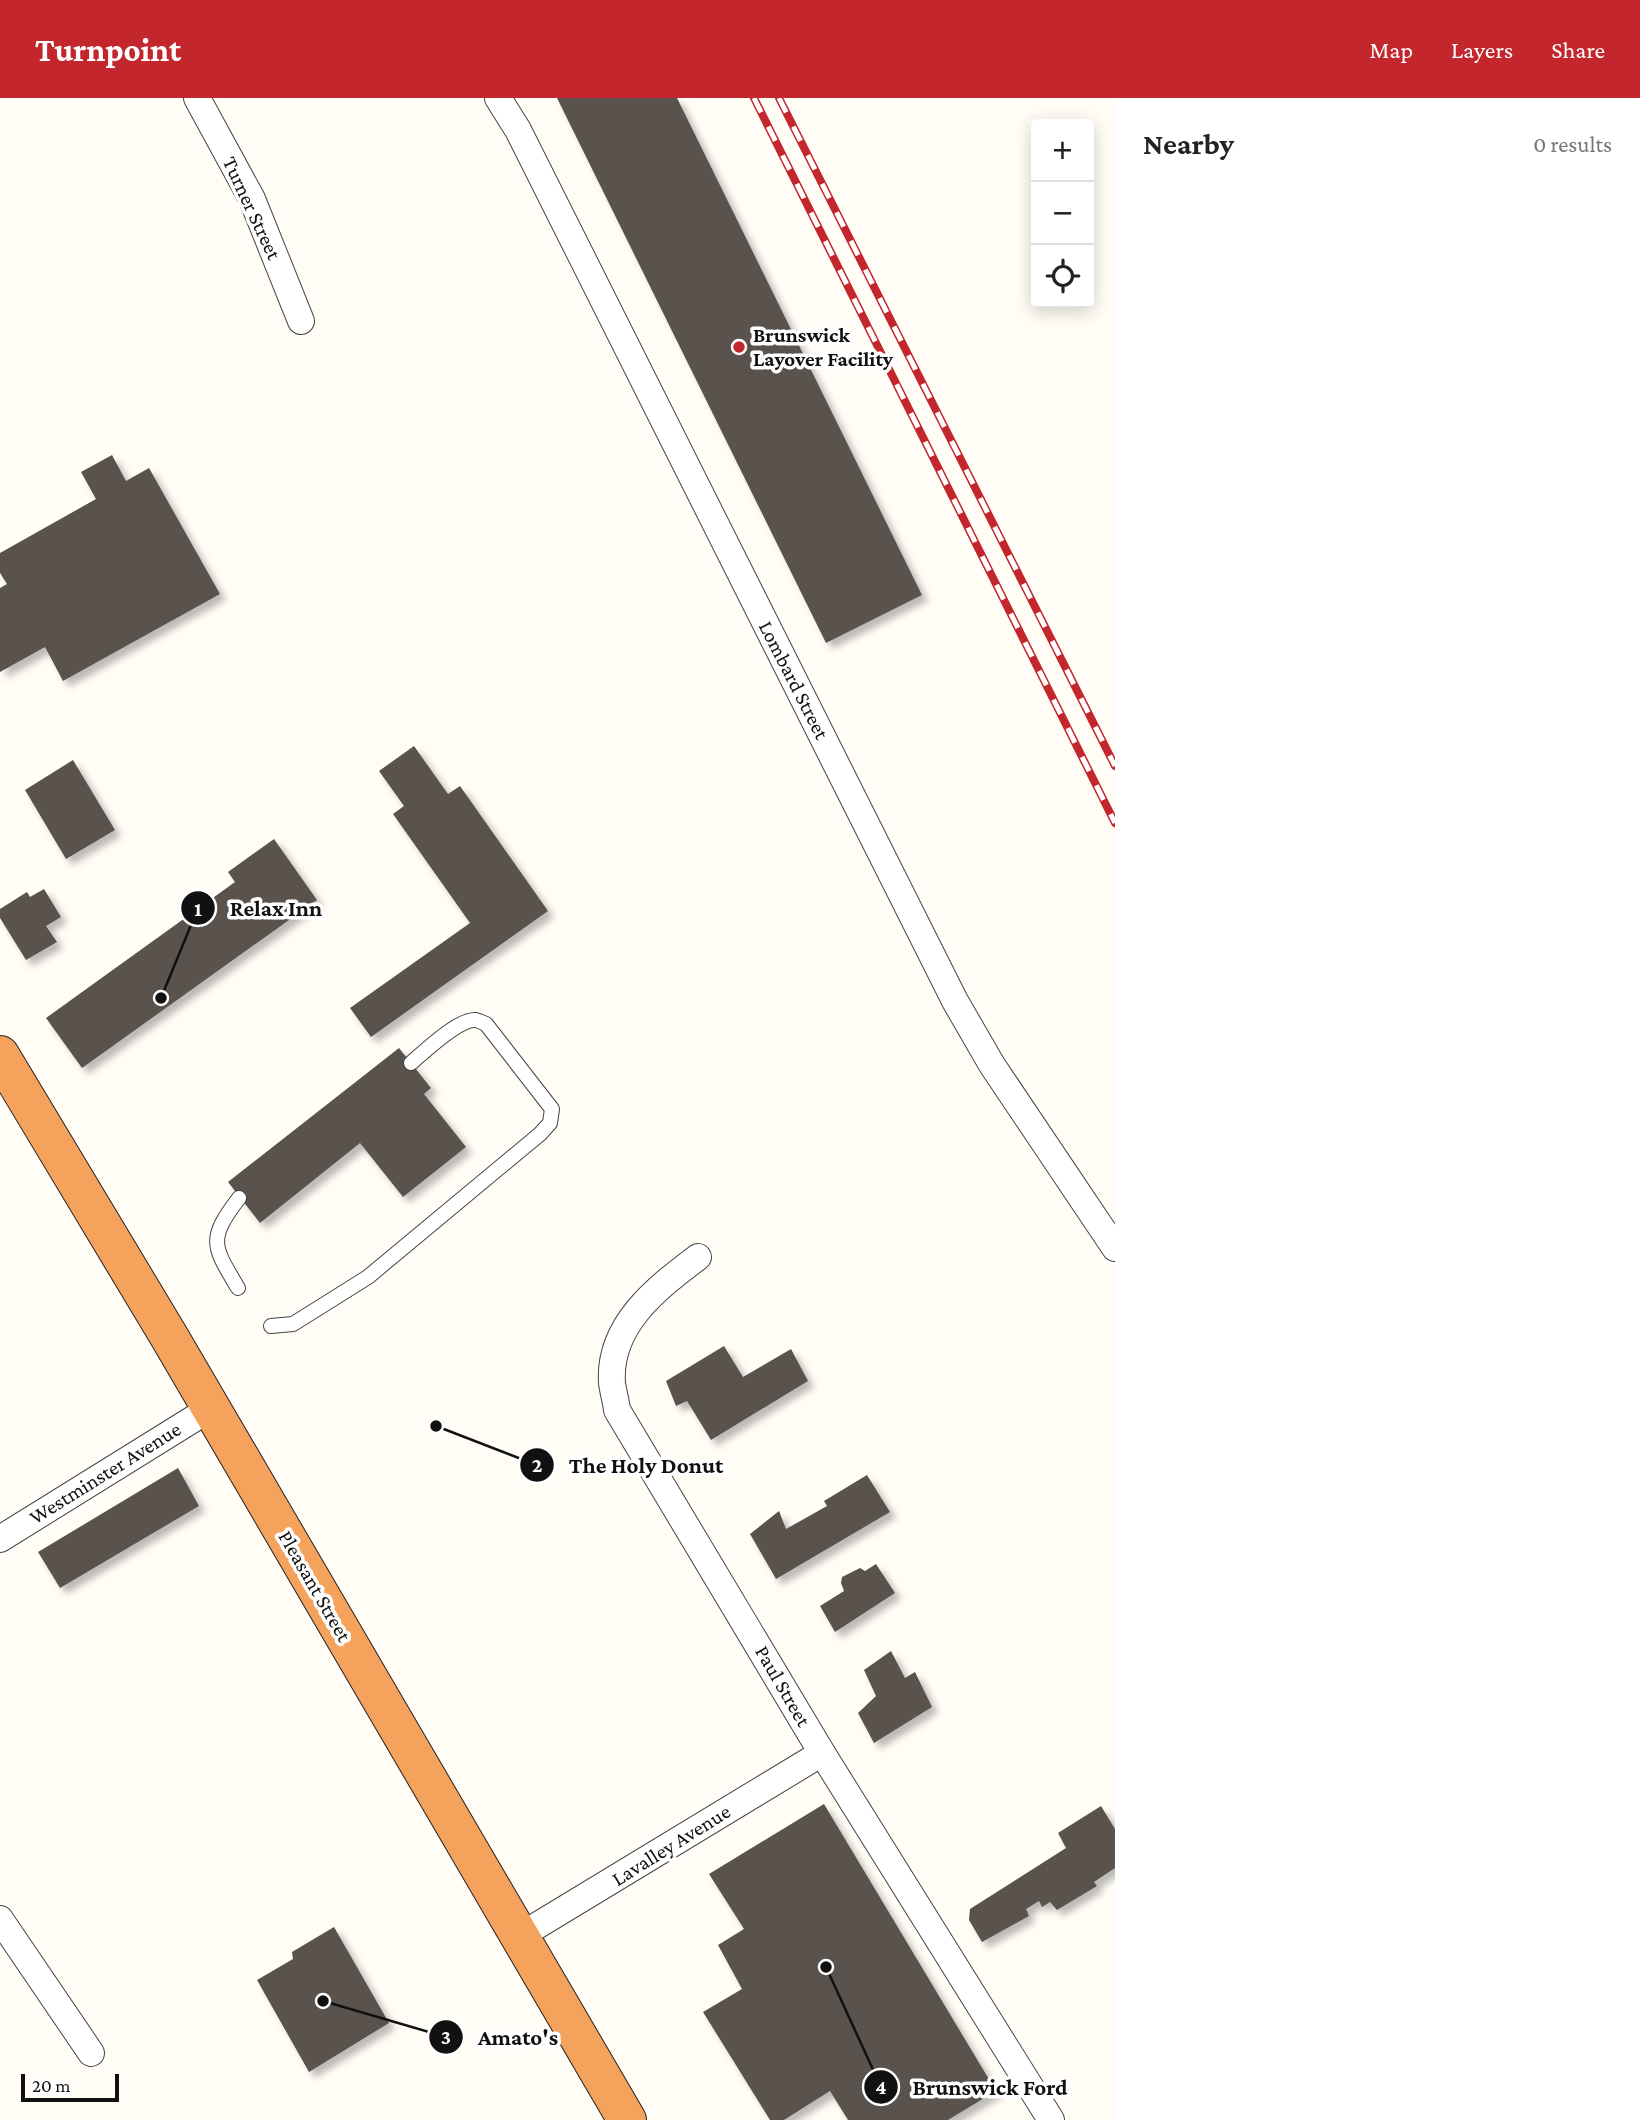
<!DOCTYPE html>
<meta charset="utf-8">
<style>
:root{--surface:#fff;--page:#f2f2f2;--text:#222;--muted:#767676;--line:#e0e0e0;--accent:#c4262e}
body{margin:0;font-family:"Crimson Pro",serif;background:var(--page);color:var(--text)}
.controls{position:absolute;right:21px;top:21px;display:grid;overflow:hidden;border-radius:7px;box-shadow:0 4px 18px #0003}
.controls button{width:63px;height:63px;display:grid;place-items:center;padding:0;border:0;border-bottom:2px solid var(--line);background:var(--surface);color:var(--text);font:35px sans-serif}
.scale{position:absolute;left:21px;bottom:18px;width:98px;box-sizing:border-box;padding-left:7px;border:4px solid #111;border-top:0;font-size:19px;line-height:24px;white-space:nowrap;color:#111;-webkit-text-stroke:5px #fff;paint-order:stroke}
.list{margin:0;padding:0;list-style:none}
h2{display:flex;justify-content:space-between;align-items:center;height:91px;margin:0;padding:0 28px;font-size:30px}
h2 small{font-size:23px;font-weight:400;color:var(--muted)}
.icon{flex:none;width:38px;height:38px;fill:none;stroke:currentColor;stroke-width:2;stroke-linecap:round;stroke-linejoin:round}
.map{position:relative;flex:none;width:1115px;height:2022px;overflow:hidden}
header{display:flex;align-items:center;gap:42px;box-sizing:border-box;height:98px;padding:0 35px;background:var(--accent);color:#fff}
header strong{font-size:33px}
nav{display:flex;gap:38px;margin-inline-start:auto;font-size:24px}
main{display:flex}
aside{flex:1;background:var(--surface)}
.map>svg:first-child{display:block}
</style>
<header>
<strong>Turnpoint</strong>
<nav><a>Map</a><a>Layers</a><a>Share</a></nav>
</header>
<main>
<div class="map">
<svg width="1115" height="2022" viewBox="0 0 1115 2022">
<defs>
<filter id="shadow"><feDropShadow dx="6" dy="6" stdDeviation="3.5" flood-color="#0004"/></filter>
</defs>
<rect width="100%" height="100%" fill="#fffdf5"/>
<!-- building -->
<g fill="#5a524d" filter="url(#shadow)">
<polygon points="557,0 677,0 922,497 826,545"/>
<polygon points="112,357 126,383 149,370 220,496 63,583 45,549 0,574 0,490 7,486 0,475 0,455 96,401 81,374"/>
<polygon points="414,648 448,696 460,688 548,813 371,939 350,910 470,825 393,716 404,708 379,673"/>
<polygon points="73,662 115,732 66,761 25,692"/>
<polygon points="274,741 317,802 82,970 46,920 235,784 228,774"/>
<polygon points="44,791 61,819 46,828 57,844 26,862 0,820 0,811 27,794 30,799"/>
<polygon points="399,950 431,990 424,996 466,1049 403,1099 360,1045 260,1125 228,1084"/>
<polygon points="724,1248 743,1279 791,1251 808,1283 711,1342 687,1303 676,1308 666,1283"/>
<polygon points="178,1370 199,1408 60,1490 38,1454"/>
<polygon points="867,1377 890,1414 776,1481 750,1436 779,1413 786,1431 827,1408 824,1403"/>
<polygon points="876,1466 895,1495 835,1534 820,1508 844,1493 841,1485 842,1479 860,1470 865,1473"/>
<polygon points="891,1553 905,1580 915,1574 932,1609 874,1645 858,1615 876,1598 864,1572"/>
<polygon points="824,1706 996,1993 948,2022 848,2022 830,1993 784,2022 770,2022 703,1914 742,1891 718,1847 744,1831 709,1776"/>
<polygon points="1101,1708 1115,1731 1115,1770 1094,1784 1097,1788 1057,1812 1050,1804 1042,1809 1039,1803 1026,1811 1029,1818 982,1844 969,1822 970,1811 1066,1750 1058,1735"/>
<polygon points="334,1829 389,1925 309,1974 257,1882 293,1861 292,1854"/>
</g>
<g fill="none" stroke-linecap="round" stroke-linejoin="round">
<!-- lane casing -->
<g stroke="#444" stroke-width="16">
<g id="lane">
<path d="M238 1190C213 1148 207 1142 239 1100"/>
<path d="M271 1228 293 1226 368 1179 540 1036 550 1025 552 1011 486 926C486 926 477 922 476 922 459 920 424 954 411 965"/>
</g>
</g>
<!-- street casing -->
<g stroke="#444" stroke-width="28">
<g id="street">
<polyline points="197,0 252,101 301,223"/>
<polyline points="498,0 518,32 955,903 992,967 1115,1150"/>
<path d="M698 1159C657 1190 608 1227 612 1285 613 1293 616 1303 617 1312L822 1655 1051 2022"/>
<polyline points="0,1441 211,1310"/>
<polyline points="0,1821 91,1955"/>
<polyline points="520,1838 822,1655"/>
</g>
</g>
<!-- highway casing -->
<g stroke="#222" stroke-width="40">
<polyline id="highway" points="0,957 170,1240 627,2022"/>
</g>
<!-- lane -->
<use href="#lane" stroke="#fff" stroke-width="14"/>
<!-- street -->
<use href="#street" stroke="#fff" stroke-width="26"/>
<!-- highway -->
<use href="#highway" stroke="#f5a25d" stroke-width="38"/>
<!-- rail casing -->
<g stroke="#c4262e" stroke-width="8">
<g id="rail">
<polyline points="754,0 1115,725"/>
<polyline points="779,0 1115,668"/>
</g>
</g>
<!-- rail -->
<use href="#rail" stroke="#fff" stroke-width="5" stroke-dasharray="16" stroke-linecap="butt"/>
</g>
<!-- markers -->
<circle fill="#c4262e" stroke="#fff" stroke-width="2.5" cx="739" cy="249" r="7"/>
<g text-anchor="middle" stroke-width="7" stroke-linejoin="round" paint-order="stroke">
<!-- street labels -->
<g font-size="21" fill="#111" stroke="#fff">
<text transform="translate(252 110) rotate(65)" y="7">Turner Street</text>
<text transform="translate(794 582) rotate(63)" y="7">Lombard Street</text>
<text transform="translate(105 1375) rotate(-32)" y="7">Westminster Avenue</text>
<text transform="translate(315 1488) rotate(60)" y="7">Pleasant Street</text>
<text transform="translate(783 1588) rotate(60)" y="7">Paul Street</text>
<text transform="translate(671 1747) rotate(-32)" y="7">Lavalley Avenue</text>
</g>
<!-- poi labels -->
<g font-size="21" font-weight="bold" fill="#111" stroke="#fff" text-anchor="start">
<text x="753" y="244">Brunswick<tspan x="753" dy="24">Layover Facility</tspan></text>
</g>
</g>
<!-- callouts -->
<path fill="none" stroke="#111" stroke-width="2.5" d="M161 900L198 810M436 1328L537 1367M323 1903L446 1939M826 1869L881 1989"/>
<g fill="#111" stroke="#fff" stroke-width="2.5">
<circle cx="161" cy="900" r="7"/>
<circle cx="436" cy="1328" r="7"/>
<circle cx="323" cy="1903" r="7"/>
<circle cx="826" cy="1869" r="7"/>
<circle cx="198" cy="810" r="18"/>
<circle cx="537" cy="1367" r="18"/>
<circle cx="446" cy="1939" r="18"/>
<circle cx="881" cy="1989" r="18"/>
</g>
<g font-size="21" text-anchor="middle" font-weight="bold" fill="#fff">
<text x="198" y="818">1</text>
<text x="537" y="1374">2</text>
<text x="446" y="1946">3</text>
<text x="881" y="1996">4</text>
</g>
<g font-size="23" text-anchor="middle" font-weight="bold" fill="#111" stroke="#fff" stroke-width="7" stroke-linejoin="round" paint-order="stroke">
<text x="276" y="818">Relax Inn</text>
<text x="646" y="1375">The Holy Donut</text>
<text x="518" y="1947">Amato's</text>
<text x="990" y="1997">Brunswick Ford</text>
</g>
</svg>
<div class="controls">
<button>+</button>
<button>−</button>
<button><svg class="icon" aria-label="locate" viewBox="0 0 24 24"><circle cx="12" cy="12" r="6"/><path d="M12 2v4M12 18v4M2 12h4M18 12h4"/></svg></button>
</div>
<div class="scale">20 m</div>
</div>
<aside>
<h2>Nearby<small>0 results</small></h2>
<ul class="list">
</ul>
</aside>
</main>
